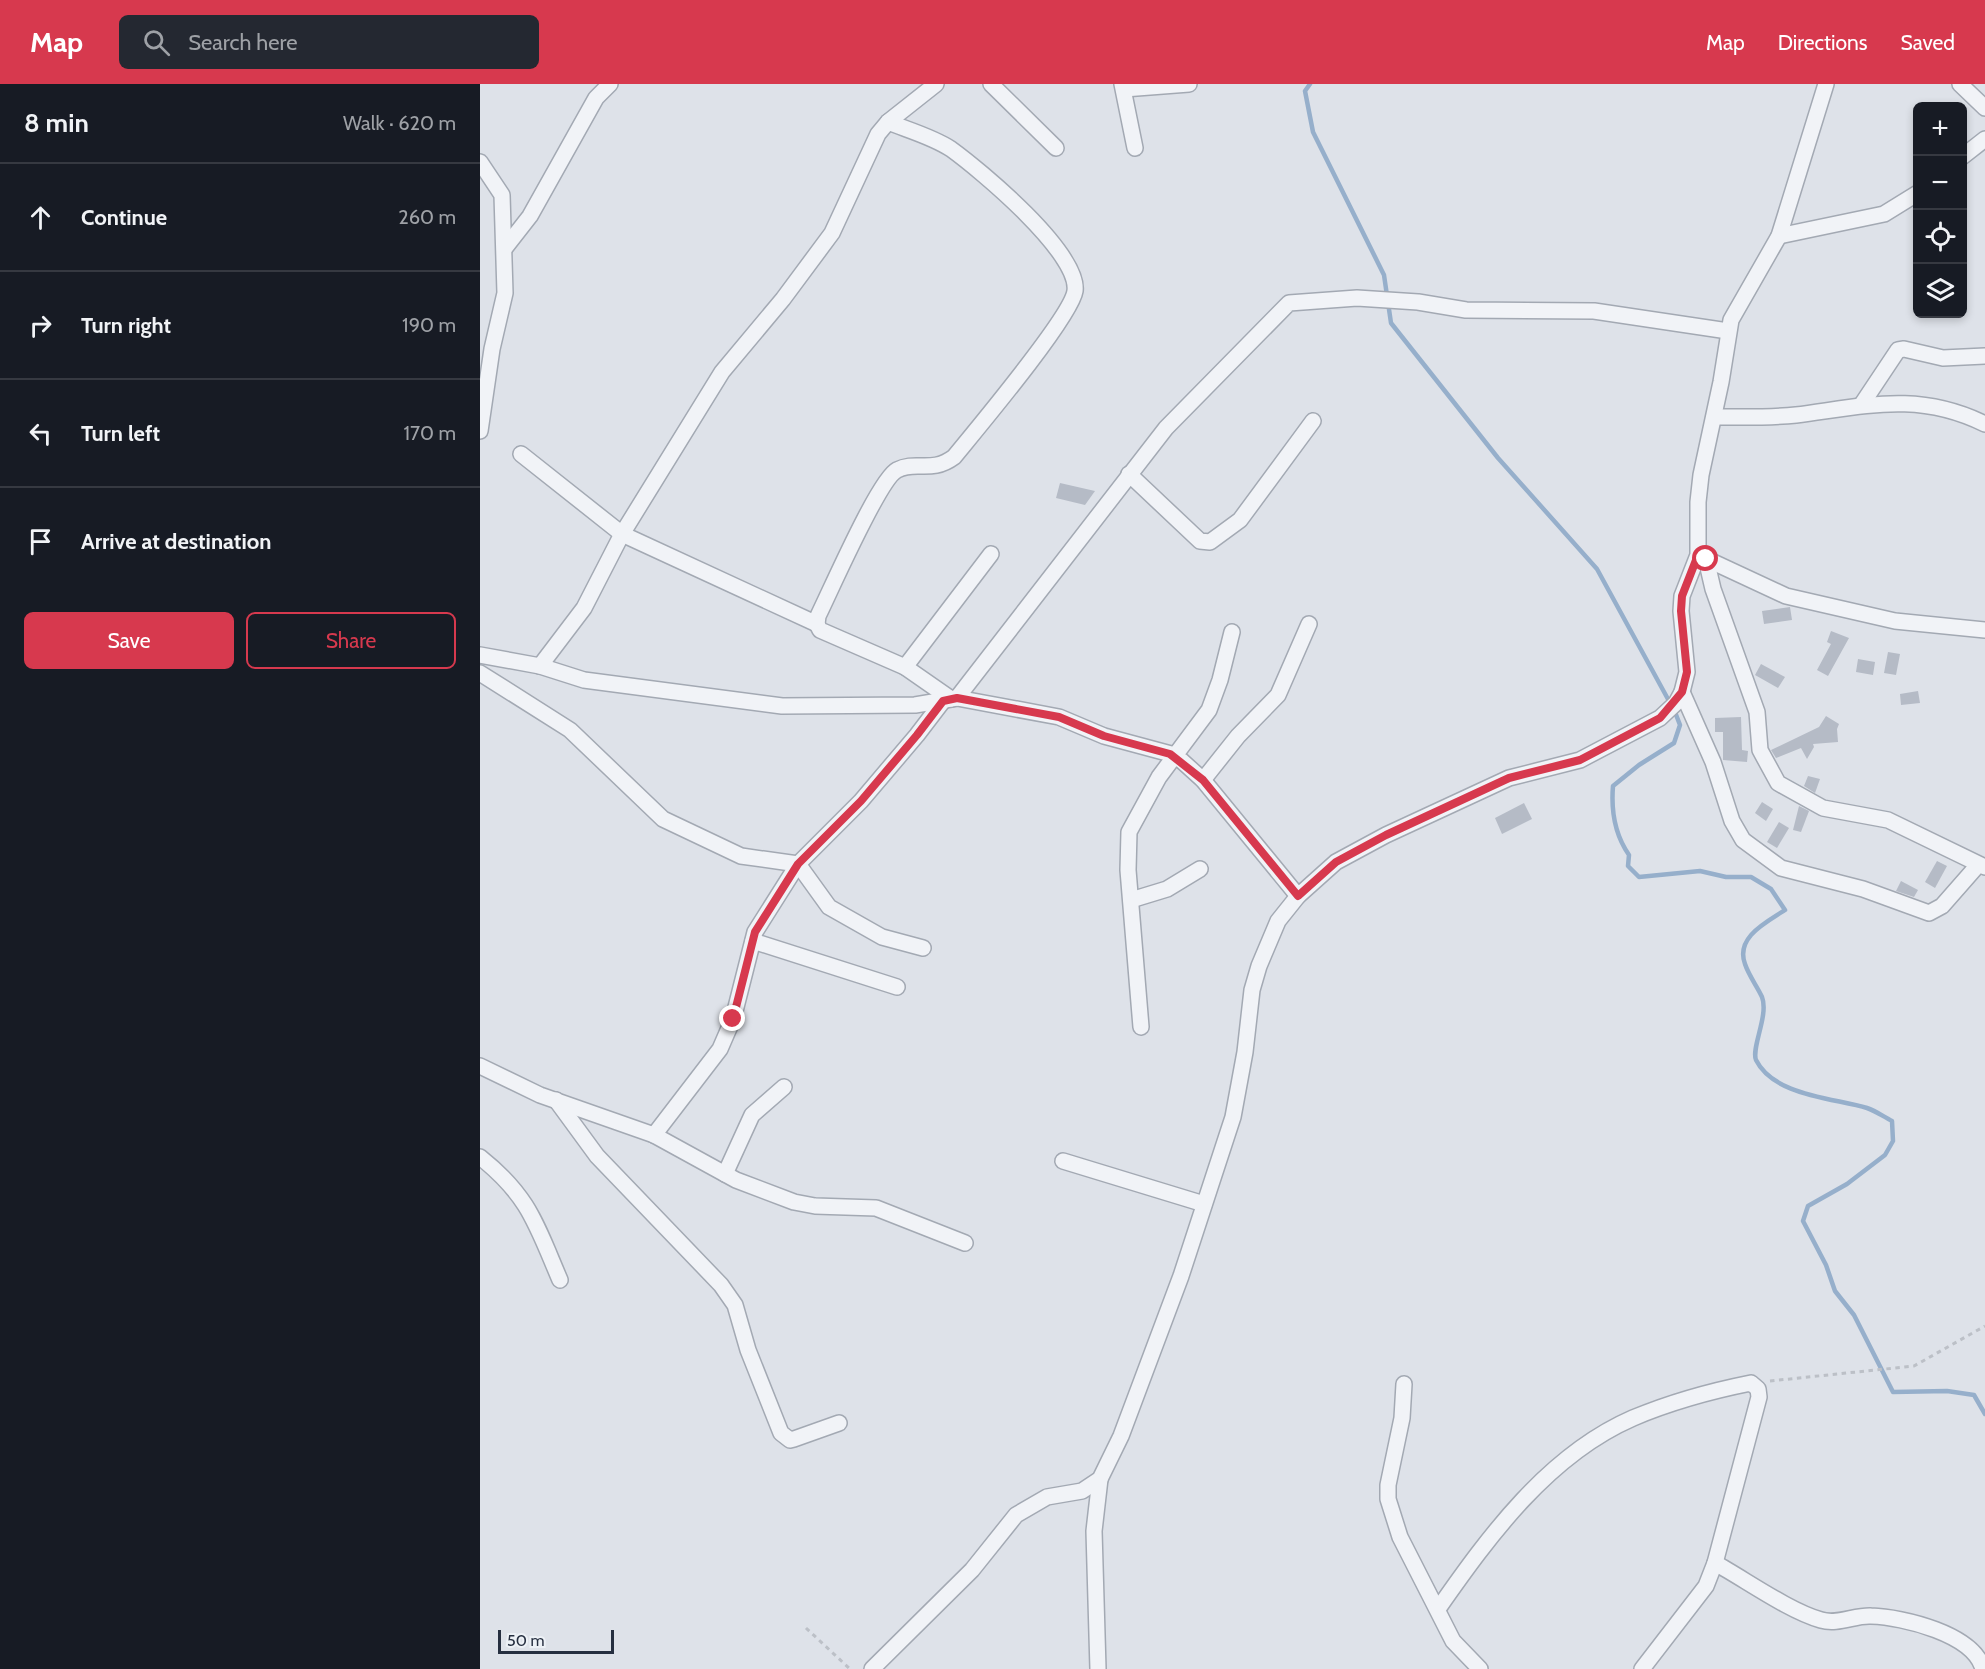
<!DOCTYPE html>
<meta charset="utf-8">
<style>
:root{--surface:#171b24;--page:#242831;--text:#f1f3f6;--muted:#9ea1a6;--line:#363941;--accent:#d7394e}
body{margin:0;font-family:Cabin,sans-serif;background:var(--page);color:var(--text)}
.controls{position:absolute;right:18px;top:18px;display:grid;overflow:hidden;border-radius:9px;box-shadow:0 3px 9px #0003}
.controls button{width:54px;height:54px;display:grid;place-items:center;padding:0;border:0;border-bottom:2px solid var(--line);background:var(--surface);color:var(--text);font:30px sans-serif}
.scale{position:absolute;left:18px;bottom:15px;width:116px;box-sizing:border-box;padding-left:6px;border:3px solid #262f40;border-top:0;font-size:16px;line-height:21px;white-space:nowrap;color:#262f40;-webkit-text-stroke:4px #edf1f6;paint-order:stroke}
.stop{position:absolute;width:18px;height:18px;margin:-14px;border:4px solid #d7394e;border-radius:50%;background:#fff}
.stop.end{background:#d7394e;border-color:#fff;box-shadow:0 2px 6px #0008}
.list{margin:0;padding:0;list-style:none}
h2{display:flex;justify-content:space-between;align-items:center;height:78px;margin:0;padding:0 24px;font-size:26px}
h2 small{font-size:20px;font-weight:400;color:var(--muted)}
.list li{display:grid;grid-template-columns:39px 1fr auto;gap:18px;align-items:center;box-sizing:border-box;height:108px;padding:0 24px;border-top:2px solid var(--line)}
.list b{display:block;font-size:22px;white-space:nowrap}
.list em{font-size:20px;font-style:normal;color:var(--muted)}
.actions{display:flex;gap:12px;padding:18px 24px}
.actions a{flex:1;padding:14px 0;border:2px solid var(--accent);border-radius:9px;text-align:center;font-size:21px;color:var(--accent)}
.actions .main{background:var(--accent);color:#fff}
.icon{flex:none;width:33px;height:33px;fill:none;stroke:currentColor;stroke-width:2;stroke-linecap:round;stroke-linejoin:round}
.map{position:relative;flex:none;width:1505px;height:1585px;overflow:hidden}
header{display:flex;align-items:center;gap:36px;box-sizing:border-box;height:84px;padding:0 30px;background:var(--accent);color:#fff}
header strong{font-size:28px}
nav{display:flex;gap:33px;margin-inline-start:auto;font-size:21px}
.search{width:420px;height:54px;background:var(--page);display:flex;align-items:center;gap:15px;box-sizing:border-box;padding:0 21px;border-radius:9px;color:var(--muted);font-size:22px}
main{display:flex}
aside{flex:1;background:var(--surface)}
.map>svg:first-child{display:block}
</style>
<header>
<strong>Map</strong>
<div class="search"><svg class="icon" aria-label="search" viewBox="0 0 24 24"><circle cx="10" cy="10" r="6"/><path d="M15 15l6 6"/></svg>Search here</div>
<nav><a>Map</a><a>Directions</a><a>Saved</a></nav>
</header>
<main>
<aside>
<h2>8 min<small>Walk · 620 m</small></h2>
<ul class="list">
<li><svg class="icon" aria-label="ahead" viewBox="0 0 24 24"><path d="M12 20V5M6 11l6-6 6 6"/></svg><div><b>Continue</b></div><em>260 m</em></li>
<li><svg class="icon" aria-label="right" viewBox="0 0 24 24"><path d="M7 20v-9h11M14 6l5 5-5 5"/></svg><div><b>Turn right</b></div><em>190 m</em></li>
<li><svg class="icon" aria-label="left" viewBox="0 0 24 24"><path d="M17 20v-9H6M10 6l-5 5 5 5"/></svg><div><b>Turn left</b></div><em>170 m</em></li>
<li><svg class="icon" aria-label="arrive" viewBox="0 0 24 24"><path d="M6 21V4h12l-3 4 3 4H6"/></svg><div><b>Arrive at destination</b></div></li>
</ul>
<div class="actions"><a class="main">Save</a><a>Share</a></div>
</aside>
<div class="map">
<svg width="1505" height="1585" viewBox="0 0 1505 1585">
<rect width="100%" height="100%" fill="#dee2e9"/>
<g fill="none" stroke-linecap="round" stroke-linejoin="round">
<!-- stream -->
<path stroke="#96afcb" stroke-width="4.5" d="M830 0 825 7 833 48 904 191 911 239 1018 374 1117 485 1195 628 1200 641 1194 659 1159 681 1133 702C1131 726 1135 751 1149 771L1148 782 1159 793 1220 787 1246 793H1271L1291 805 1305 826C1287 838 1255 853 1265 880 1269 892 1277 902 1282 913 1289 931 1271 964 1276 976 1294 1012 1354 1014 1387 1024 1396 1027 1404 1033 1412 1037L1413 1057 1405 1071 1367 1100 1328 1122 1323 1137 1346 1181 1355 1207 1374 1231 1413 1308 1467 1307 1494 1311 1505 1330"/>
</g>
<!-- building -->
<g fill="#b5bbc6">
<polygon points="580,399 615,407 605,421 576,414"/>
<polygon points="1310,523 1312,536 1284,540 1282,527"/>
<polygon points="1351,547 1369,554 1348,592 1337,586 1351,560 1347,558"/>
<polygon points="1408,568 1420,570 1416,591 1404,589"/>
<polygon points="1378,575 1395,578 1393,591 1376,588"/>
<polygon points="1281,580 1305,593 1298,604 1275,591"/>
<polygon points="1438,607 1440,619 1421,621 1420,610"/>
<polygon points="1346,632 1359,640 1357,645 1358,658 1333,660 1334,663 1327,675 1321,664 1296,674 1291,666 1339,643"/>
<polygon points="1261,633 1262,666 1268,667 1267,678 1243,676 1243,648 1235,648 1235,634"/>
<polygon points="1328,692 1340,695 1335,709 1324,702"/>
<polygon points="1282,718 1293,725 1286,737 1275,729"/>
<polygon points="1044,719 1052,735 1022,750 1015,734"/>
<polygon points="1319,722 1329,727 1321,748 1313,746"/>
<polygon points="1299,738 1309,744 1297,764 1287,758"/>
<polygon points="1457,777 1467,782 1455,804 1445,798"/>
<polygon points="1421,797 1438,806 1434,813 1416,807"/>
</g>
<g fill="none" stroke-linecap="round" stroke-linejoin="round">
<!-- street casing -->
<g stroke="#a3a9b3" stroke-width="18">
<g id="street">
<polyline points="511,0 576,64"/>
<polyline points="642,0 655,64"/>
<polyline points="1480,0 1505,24"/>
<polyline points="644,5 709,0"/>
<path d="M408 38C428 46 453 53 471 65 500 86 600 169 595 207 591 233 496 346 474 373 451 390 436 376 417 386 399 395 350 508 338 532L337 540 340 546 425 583 471 615"/>
<polyline points="1482,73 1505,55"/>
<polyline points="0,78 22,111 25,209 12,265 0,347"/>
<polyline points="1299,152 1404,130 1438,109"/>
<polyline points="25,164 50,132 116,14 130,0"/>
<polyline points="1382,320 1418,266 1424,265 1463,274 1505,272"/>
<path d="M1234 333C1261 333 1289 334 1316 331 1386 322 1438 307 1505 340"/>
<polyline points="41,370 142,450 337,540"/>
<polyline points="649,390 720,457 730,458 760,436 833,337"/>
<polyline points="1220,472 1306,512 1415,537 1505,546"/>
<polyline points="1226,475 1233,505 1277,628 1280,666 1298,699 1343,724 1408,736 1505,783"/>
<polyline points="0,571 60,582 104,596 302,622 435,621 477,614 579,633 624,652 691,670 702,677 723,696 818,812"/>
<polyline points="60,582 104,524 142,450 242,288 303,215 352,149 398,50 408,38 456,0"/>
<polyline points="425,583 511,470"/>
<polyline points="0,589 90,646 183,735 261,772 318,780 349,823 402,853 443,864"/>
<polyline points="1202,608 1233,678 1252,737 1263,756 1301,784 1383,805 1449,829 1462,822 1498,781"/>
<polyline points="477,614 686,344 809,219 877,214 938,218 986,226 1114,227 1248,247"/>
<polyline points="723,696 758,652 798,611 829,540"/>
<polyline points="651,816 687,805 720,785"/>
<polyline points="273,857 417,903"/>
<polyline points="661,943 648,786 649,748 679,693 729,626 740,596 752,548"/>
<polyline points="0,982 60,1011 174,1051 256,1096 314,1118 335,1122 396,1124 485,1159"/>
<polyline points="76,1016 117,1072 241,1201 255,1221 268,1266 301,1349 310,1356 314,1355 359,1339"/>
<polyline points="174,1051 240,965 253,935 275,848 318,780 381,717 437,651 463,617"/>
<path d="M0 1073C49 1112 56 1140 80 1196"/>
<polyline points="583,1077 724,1120"/>
<polyline points="245,1090 272,1031 304,1003"/>
<polyline points="924,1300 922,1334 908,1401 908,1415 920,1453 973,1557 1000,1585"/>
<path d="M1235 1479C1266 1496 1309 1527 1341 1536 1358 1541 1375 1531 1391 1532 1423 1533 1494 1550 1503 1585"/>
<path d="M958 1525C1009 1452 1068 1371 1153 1334 1191 1318 1231 1307 1271 1299L1278 1305 1279 1313 1235 1479 1226 1502 1162 1585"/>
<polyline points="392,1585 492,1486 536,1431 567,1413 602,1407 620,1395 641,1352 701,1192 753,1033 765,968 772,906 779,882 798,837 818,812 856,778 906,751 1029,694 1100,676 1180,634 1196,619 1202,608 1207,588 1201,527 1202,512 1218,471 1218,418 1221,391 1241,298 1251,236 1299,152 1346,0"/>
<polyline points="618,1585 614,1447 620,1395"/>
</g>
</g>
<!-- path -->
<g stroke="#bcc0c7" stroke-width="3" stroke-dasharray="4.5 4.5" stroke-linecap="butt">
<polyline points="1290,1297 1434,1282 1505,1242"/>
<polyline points="326,1544 370,1585"/>
</g>
<!-- street -->
<use href="#street" stroke="#f1f3f7" stroke-width="15"/>
</g>
<g fill="none" stroke-linecap="round" stroke-linejoin="round">
<!-- route -->
<polyline stroke="#d7394e" stroke-width="8" points="253,935 275,848 318,780 381,717 437,651 463,617 477,614 579,633 624,652 690,670 723,696 818,812 856,778 906,751 1029,694 1100,676 1180,634 1202,608 1207,588 1201,527 1202,512 1218,471 1226,475"/>
</g>
</svg>
<div class="controls">
<button>+</button>
<button>−</button>
<button><svg class="icon" aria-label="locate" viewBox="0 0 24 24"><circle cx="12" cy="12" r="6"/><path d="M12 2v4M12 18v4M2 12h4M18 12h4"/></svg></button>
<button><svg class="icon" aria-label="layers" viewBox="0 0 24 24"><path d="M12 4l9 5-9 5-9-5zM3 14l9 5 9-5"/></svg></button>
</div>
<div class="scale">50 m</div>
<div class="stop" style="left:1226px;top:475px"></div>
<div class="stop end" style="left:253px;top:935px"></div>
</div>
</main>
